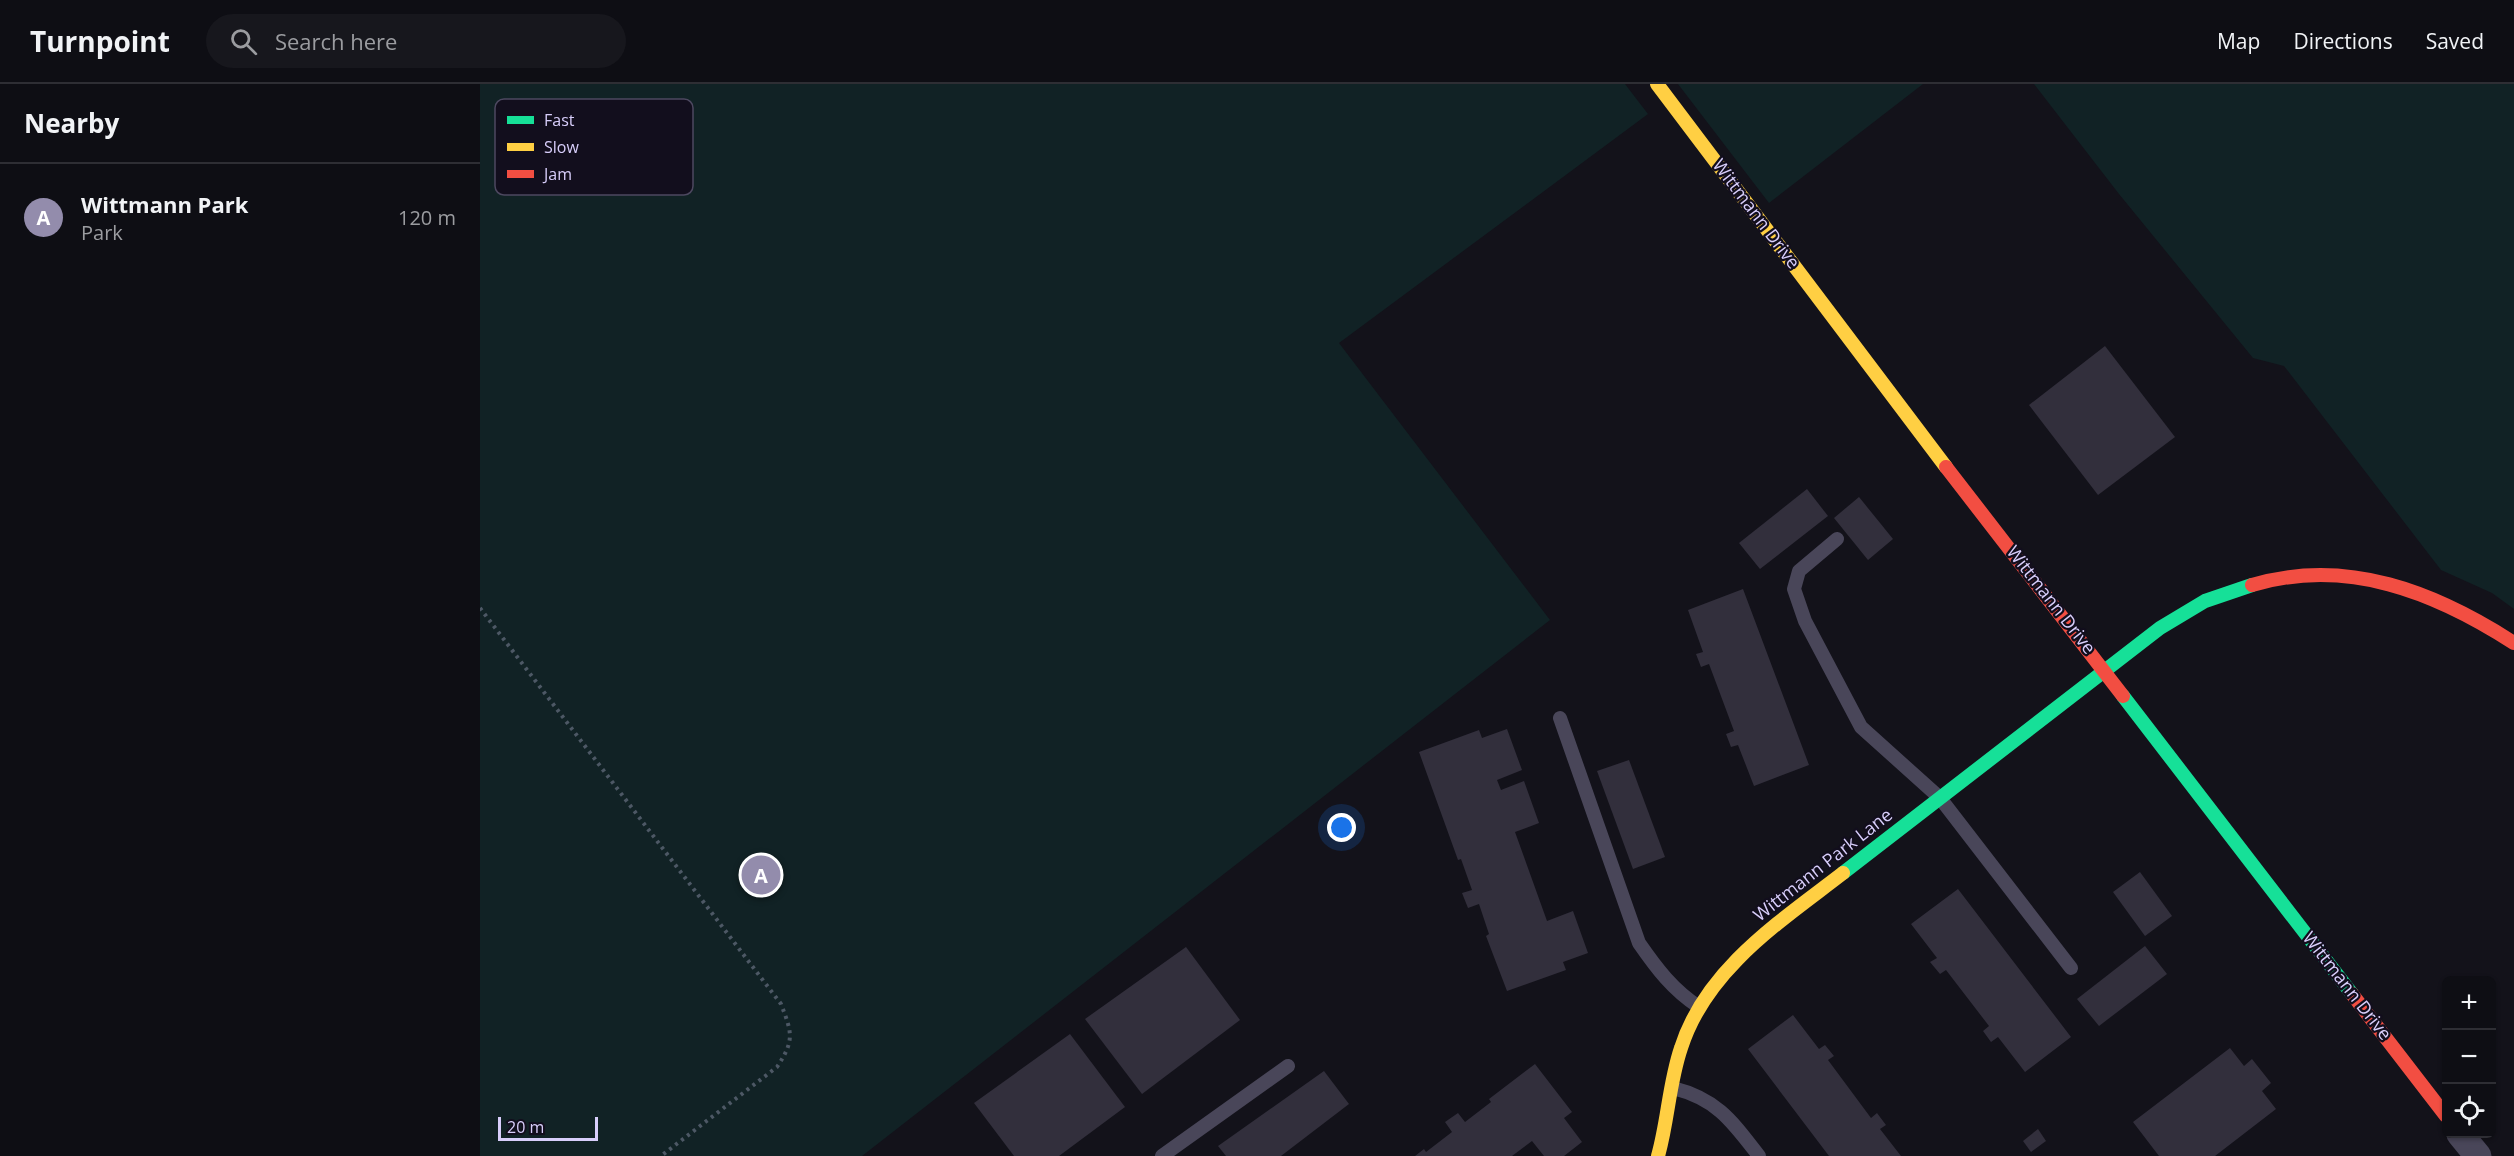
<!DOCTYPE html>
<meta charset="utf-8">
<style>
:root{--surface:#0e0e14;--page:#17171d;--text:#f1f3f6;--muted:#9b9ca0;--line:#2e2e34;--accent:#938cac}
body{margin:0;font-family:"Open Sans",sans-serif;background:var(--page);color:var(--text)}
.controls{position:absolute;right:18px;bottom:18px;display:grid;overflow:hidden;border-radius:9px;box-shadow:0 2px 4px #0004}
.controls button{width:54px;height:54px;display:grid;place-items:center;padding:0;border:0;border-bottom:2px solid var(--line);background:var(--surface);color:var(--text);font:30px sans-serif}
.scale{position:absolute;left:18px;bottom:15px;width:100px;box-sizing:border-box;padding-left:6px;border:3px solid #d8cefb;border-top:0;font-size:16px;line-height:21px;white-space:nowrap;color:#d8cefb;-webkit-text-stroke:4px #120e1d;paint-order:stroke}
.you{position:absolute;left:862px;top:744px;width:21px;height:21px;margin:-15px;border:4px solid #fff;border-radius:50%;background:#1a73e8;box-shadow:0 0 0 9px #1a73e833}
.badge{display:grid;place-items:center;width:39px;height:39px;border-radius:50%;background:var(--accent);color:#fff;font-size:20px;font-weight:700}
.pin{position:absolute;translate:-50% -50%;border:3px solid #fff;box-shadow:0 2px 6px #0006}
.list{margin:0;padding:0;list-style:none}
h2{display:flex;justify-content:space-between;align-items:center;height:78px;margin:0;padding:0 24px;font-size:26px}
h2 small{font-size:20px;font-weight:400;color:var(--muted)}
.list li{display:grid;grid-template-columns:39px 1fr auto;gap:18px;align-items:center;box-sizing:border-box;height:108px;padding:0 24px;border-top:2px solid var(--line)}
.list b{display:block;font-size:22px;white-space:nowrap}
.list p{margin:0;font-size:20px;white-space:nowrap;color:var(--muted)}
.list em{font-size:20px;font-style:normal;color:var(--muted)}
.icon{flex:none;width:33px;height:33px;fill:none;stroke:currentColor;stroke-width:2;stroke-linecap:round;stroke-linejoin:round}
.map{position:relative;flex:none;width:2034px;height:1072px;overflow:hidden}
header{display:flex;align-items:center;gap:36px;box-sizing:border-box;height:84px;padding:0 30px;background:var(--surface);border-bottom:2px solid var(--line)}
header strong{font-size:28px}
nav{display:flex;gap:33px;margin-inline-start:auto;font-size:21px}
.search{width:420px;height:54px;background:var(--page);display:flex;align-items:center;gap:15px;box-sizing:border-box;padding:0 21px;border-radius:33px;color:var(--muted);font-size:22px}
main{display:flex}
aside{flex:1;background:var(--surface)}
.map>svg:first-child{display:block}
</style>
<header>
<strong>Turnpoint</strong>
<div class="search"><svg class="icon" aria-label="search" viewBox="0 0 24 24"><circle cx="10" cy="10" r="6"/><path d="M15 15l6 6"/></svg>Search here</div>
<nav><a>Map</a><a>Directions</a><a>Saved</a></nav>
</header>
<main>
<aside>
<h2>Nearby<small></small></h2>
<ul class="list">
<li><span class="badge">A</span><div><b>Wittmann Park</b><p>Park</p></div><em>120 m</em></li>
</ul>
</aside>
<div class="map">
<svg width="2034" height="1072" viewBox="0 0 2034 1072">
<rect width="100%" height="100%" fill="#13121a"/>
<!-- green -->
<g fill="#112225">
<polygon points="0,0 1145,0 1168,30 859,259 1070,536 382,1072 0,1072"/>
<polygon points="1198,0 1443,0 1289,119"/>
<polygon points="1554,0 2034,0 2034,525 2012,509 1961,486 1804,282 1773,274 1639,110"/>
</g>
<!-- building -->
<g fill="#322f3c">
<polygon points="1625,262 1695,353 1618,411 1549,321"/>
<polygon points="1327,405 1348,432 1280,485 1259,459"/>
<polygon points="1379,413 1413,455 1388,476 1354,434"/>
<polygon points="1263,505 1329,681 1274,702 1258,661 1251,663 1246,650 1254,647 1229,580 1221,583 1216,570 1223,568 1208,526"/>
<polygon points="1027,645 1042,686 1017,696 1021,706 1044,697 1059,739 1035,748 1067,837 1093,827 1108,869 1083,878 1086,886 1027,907 1006,852 1009,850 999,820 988,824 982,809 992,806 981,775 978,776 939,668 999,646 1002,654"/>
<polygon points="1149,676 1185,773 1153,785 1117,687"/>
<polygon points="1660,788 1692,832 1665,852 1633,808"/>
<polygon points="1478,805 1591,953 1545,988 1518,953 1511,958 1503,947 1509,942 1466,886 1460,890 1450,878 1457,874 1431,840"/>
<polygon points="1665,862 1687,890 1619,942 1597,915"/>
<polygon points="706,863 760,936 662,1010 605,935"/>
<polygon points="1313,931 1339,965 1345,961 1354,972 1348,976 1391,1034 1397,1029 1406,1041 1400,1045 1421,1072 1349,1072 1268,965"/>
<polygon points="590,950 645,1023 579,1072 534,1072 494,1019"/>
<polygon points="1750,964 1764,982 1772,975 1791,999 1782,1007 1796,1025 1735,1072 1679,1072 1653,1038"/>
<polygon points="1055,980 1092,1028 1084,1034 1102,1058 1084,1072 1064,1072 1052,1057 1032,1072 935,1072 944,1065 946,1068 972,1048 965,1038 978,1029 985,1038 1011,1018 1009,1015"/>
<polygon points="844,987 869,1020 801,1072 746,1072 738,1062"/>
<polygon points="1558,1045 1566,1057 1551,1068 1543,1057"/>
</g>
<g fill="none" stroke-linecap="round" stroke-linejoin="round">
<!-- path -->
<path stroke="#4d5865" stroke-width="4" stroke-dasharray="3 4.5" stroke-linecap="butt" d="M0 524 301 920C312 949 315 956 297 983L181 1072"/>
<!-- lane -->
<g stroke="#494659" stroke-width="14">
<polyline points="1357,455 1319,487 1314,505 1325,537 1381,643 1460,714 1591,884"/>
<path d="M1080 634 1159 859C1177 885 1193 906 1219 923"/>
<path d="M1193 1004C1237 1015 1252 1037 1279 1072"/>
<polyline points="682,1072 808,982"/>
</g>
<!-- street -->
<polyline stroke="#494659" stroke-width="27" points="1980,1050 1998,1072"/>
<!-- fast -->
<g stroke="#16e098" stroke-width="14">
<polyline points="1643,612 1872,910"/>
<polyline points="1363,789 1680,544 1725,517 1772,501"/>
</g>
<!-- slow -->
<g stroke="#ffcf43" stroke-width="14">
<polyline points="1177,0 1466,383"/>
<path d="M1178 1072C1188 1037 1189 999 1201 964 1226 885 1301 837 1363 789"/>
</g>
<!-- jam -->
<g stroke="#f24e42" stroke-width="14">
<polyline points="1466,383 1643,612"/>
<path d="M1772 501C1867 473 1955 508 2034 559"/>
<polyline points="1872,910 1966,1032"/>
</g>
</g>
<g text-anchor="middle" stroke-width="4.5" stroke-linejoin="round" paint-order="stroke">
<!-- street labels -->
<g font-size="18" fill="#d8cefb" stroke="#120e1d">
<text transform="translate(1276 130) rotate(53)" y="6">Wittmann Drive</text>
<text transform="translate(1571 516) rotate(52)" y="6">Wittmann Drive</text>
<text transform="translate(1343 781) rotate(-38)" y="6">Wittmann Park Lane</text>
<text transform="translate(1867 902) rotate(52)" y="6">Wittmann Drive</text>
</g>
</g>
<!-- legend -->
<rect x="15" y="15" width="198" height="96" rx="9" fill="#120e1d" stroke="#4d4860" stroke-width="1.5"/>
<rect x="27" y="32" width="27" height="8" fill="#16e098"/>
<rect x="27" y="59" width="27" height="8" fill="#ffcf43"/>
<rect x="27" y="86" width="27" height="8" fill="#f24e42"/>
<g font-size="16" fill="#d8cefb">
<text x="64" y="42">Fast</text>
<text x="64" y="69">Slow</text>
<text x="64" y="96">Jam</text>
</g>
</svg>
<div class="controls">
<button>+</button>
<button>−</button>
<button><svg class="icon" aria-label="locate" viewBox="0 0 24 24"><circle cx="12" cy="12" r="6"/><path d="M12 2v4M12 18v4M2 12h4M18 12h4"/></svg></button>
</div>
<div class="scale">20 m</div>
<div class="you"></div>
<div class="pin badge" style="left:281px;top:791px">A</div>
</div>
</main>
